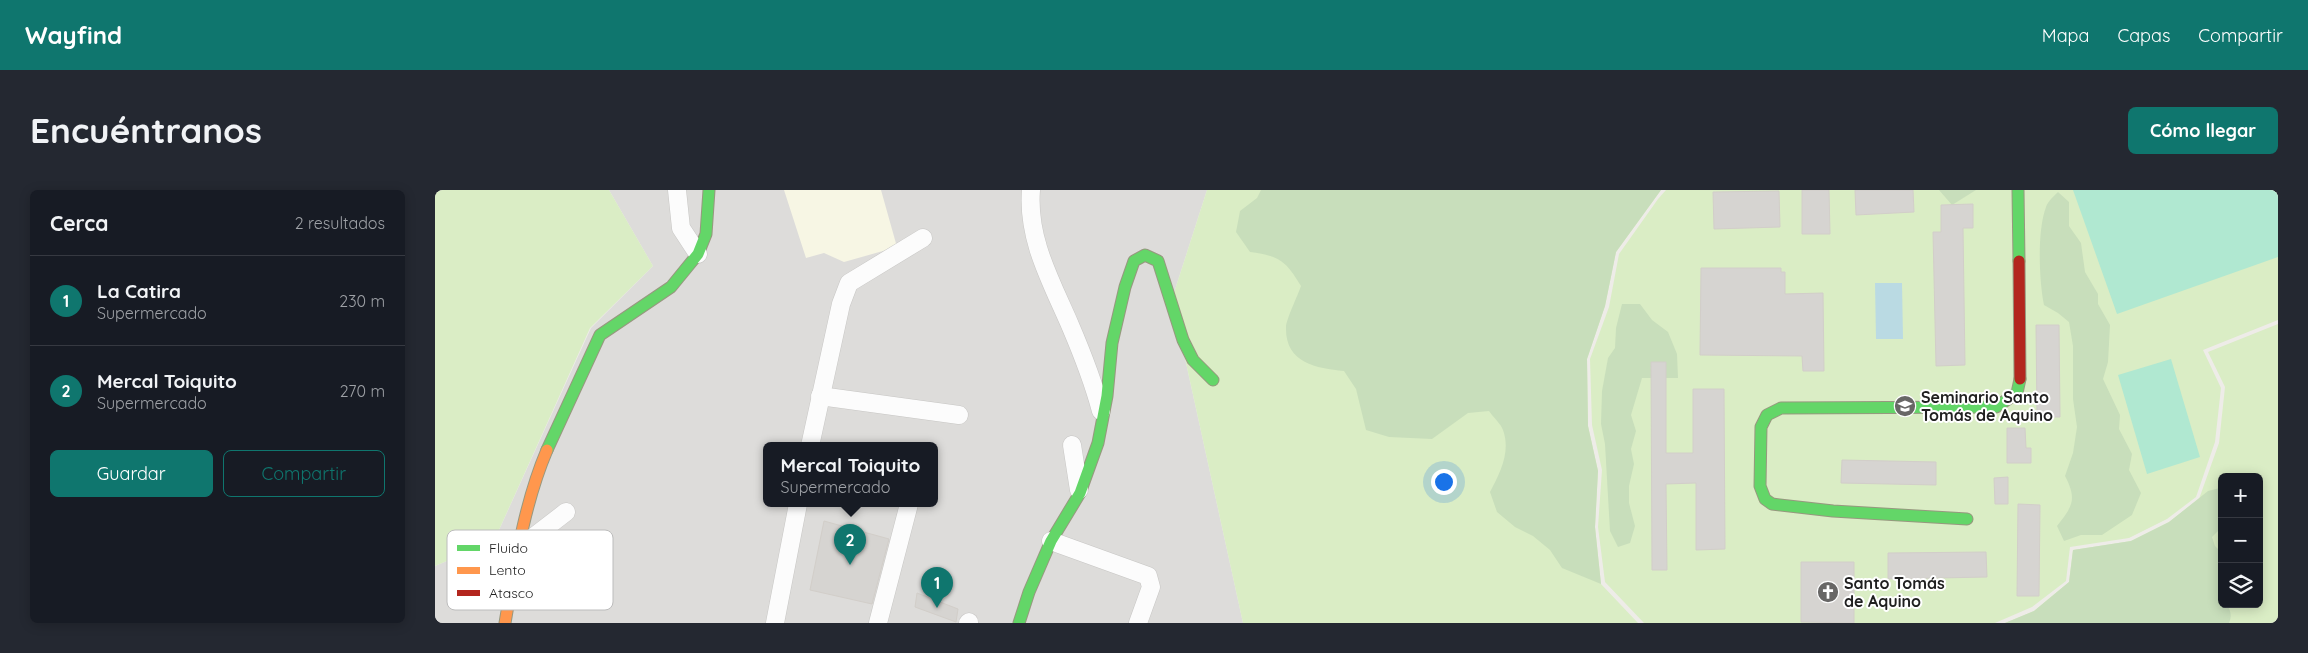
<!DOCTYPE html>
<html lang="es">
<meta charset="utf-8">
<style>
:root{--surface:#171b24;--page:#242831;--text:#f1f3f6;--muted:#9ea1a6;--line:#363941;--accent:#0f766e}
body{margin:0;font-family:Quicksand,sans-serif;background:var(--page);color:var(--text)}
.controls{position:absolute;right:15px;bottom:15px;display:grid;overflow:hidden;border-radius:8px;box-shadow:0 2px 12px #0003}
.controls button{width:45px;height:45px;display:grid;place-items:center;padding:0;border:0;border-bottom:1px solid var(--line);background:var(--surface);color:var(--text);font:25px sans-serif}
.you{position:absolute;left:1008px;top:291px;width:18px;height:18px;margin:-12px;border:4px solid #fff;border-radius:50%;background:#1a73e8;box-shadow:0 0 0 8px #1a73e833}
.badge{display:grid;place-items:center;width:32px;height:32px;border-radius:50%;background:var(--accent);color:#fff;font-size:16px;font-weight:700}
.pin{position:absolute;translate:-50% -41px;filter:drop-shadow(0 1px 2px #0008)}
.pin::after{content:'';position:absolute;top:26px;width:18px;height:15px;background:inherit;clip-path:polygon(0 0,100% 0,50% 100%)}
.popup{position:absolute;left:328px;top:252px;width:175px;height:65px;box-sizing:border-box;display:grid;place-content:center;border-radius:8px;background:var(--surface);filter:drop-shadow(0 1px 4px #0005);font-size:16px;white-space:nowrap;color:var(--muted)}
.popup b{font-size:19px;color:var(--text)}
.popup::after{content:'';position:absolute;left:50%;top:100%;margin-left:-10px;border:10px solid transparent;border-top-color:var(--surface)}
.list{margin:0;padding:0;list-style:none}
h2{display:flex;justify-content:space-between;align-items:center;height:65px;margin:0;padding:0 20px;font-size:21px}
h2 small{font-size:16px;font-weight:400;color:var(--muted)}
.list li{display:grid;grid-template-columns:32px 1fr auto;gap:15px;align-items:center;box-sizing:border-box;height:90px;padding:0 20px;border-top:1px solid var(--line)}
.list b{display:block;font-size:19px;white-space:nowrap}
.list p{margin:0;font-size:16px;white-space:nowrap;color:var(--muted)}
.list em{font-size:16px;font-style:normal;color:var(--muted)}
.actions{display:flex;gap:10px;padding:15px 20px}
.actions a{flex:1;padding:11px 0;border:1px solid var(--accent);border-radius:8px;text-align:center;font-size:18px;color:var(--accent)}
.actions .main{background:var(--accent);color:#fff}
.icon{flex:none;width:28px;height:28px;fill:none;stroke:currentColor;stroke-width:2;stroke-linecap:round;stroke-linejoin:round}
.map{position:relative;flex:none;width:1843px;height:433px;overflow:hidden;border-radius:8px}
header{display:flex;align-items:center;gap:30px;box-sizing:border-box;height:70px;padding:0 25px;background:var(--accent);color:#fff}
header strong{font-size:24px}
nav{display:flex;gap:28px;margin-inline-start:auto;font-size:18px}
.intro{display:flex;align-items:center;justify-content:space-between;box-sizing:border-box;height:120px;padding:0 30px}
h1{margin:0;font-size:35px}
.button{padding:12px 22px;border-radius:8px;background:var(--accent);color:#fff;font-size:18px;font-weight:700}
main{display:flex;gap:30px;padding:0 30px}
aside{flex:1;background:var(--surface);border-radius:8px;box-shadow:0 2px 12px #0003}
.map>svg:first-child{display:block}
</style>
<header>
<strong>Wayfind</strong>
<nav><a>Mapa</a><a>Capas</a><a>Compartir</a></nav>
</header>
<div class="intro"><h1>Encuéntranos</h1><a class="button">Cómo llegar</a></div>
<main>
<aside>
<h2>Cerca<small>2 resultados</small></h2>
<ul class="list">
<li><span class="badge">1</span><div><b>La Catira</b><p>Supermercado</p></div><em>230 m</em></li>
<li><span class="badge">2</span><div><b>Mercal Toiquito</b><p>Supermercado</p></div><em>270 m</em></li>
</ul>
<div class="actions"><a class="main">Guardar</a><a>Compartir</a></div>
</aside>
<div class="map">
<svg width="1843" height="433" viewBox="0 0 1843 433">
<rect width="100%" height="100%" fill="#eeece8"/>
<!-- residential -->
<path fill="#dddcda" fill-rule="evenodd" d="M174 0H772L737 109 808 433H0V376L59 351 156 138 218 76ZM331 256H499V314H331Z"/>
<!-- education -->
<polygon fill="#f7f6e4" points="349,0 446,0 462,57 409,72 389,63 371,68"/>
<!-- grass -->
<g fill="#daedc5" fill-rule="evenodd">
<polygon points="0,0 174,0 218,76 155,138 59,351 0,376"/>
<polygon points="772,0 1226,0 1181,62 1170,116 1152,169 1153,236 1163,281 1160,337 1166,394 1203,433 808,433 737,109"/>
<polygon points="1231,0 1843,0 1843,130 1768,160 1786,198 1780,252 1761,307 1732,329 1694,348 1635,357 1631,391 1597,417 1560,433 1209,433 1170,392 1163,337 1167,280 1157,235 1155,169 1174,117 1184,64 1223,9"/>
<path d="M1843 134V433H1570L1599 421 1634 392 1638 360 1696 351 1734 332 1764 309 1784 253 1790 197 1773 162ZM1787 287H1824V414H1787Z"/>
</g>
<!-- forest -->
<g fill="#c8debb">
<path d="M826 0H1226L1181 62 1170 116 1152 169 1153 236 1163 281 1160 337 1166 394 1127 378 1115 360 1098 346 1080 337 1062 322 1055 302C1065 283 1076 262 1068 240 1066 234 1058 227 1054 221L1033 223 997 249 954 247 931 240 921 199 909 181C881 178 850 173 851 137 851 130 863 105 866 96 851 71 845 66 815 62L801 42 805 21 822 8Z"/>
<polygon points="1504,0 1541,0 1517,15"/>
<path d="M1623 2 1634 12V36L1646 53 1650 82 1663 104V114L1675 135 1673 172 1668 189 1685 225 1684 239 1697 264 1694 280 1706 303 1697 325 1667 345H1646L1629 351 1622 336C1638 316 1642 309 1630 286L1638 263 1642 237 1638 209V156L1634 132 1623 123 1609 115C1604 90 1602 41 1611 17 1613 11 1619 6 1623 2Z"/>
<polygon points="1187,114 1205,114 1217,130 1233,142 1242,164 1243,188 1207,188 1196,225 1201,241 1196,259 1199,274 1194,296 1194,313 1200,336 1195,353 1183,357 1175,341 1170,254 1166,234 1167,201 1173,168 1180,158 1181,138"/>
<path d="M1785 298 1787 300V337L1777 347 1780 356 1787 363 1785 402 1787 414H1791C1796 420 1797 426 1794 433H1570L1599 421 1634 392 1638 360 1696 351 1734 332 1773 301Z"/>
</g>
<!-- pitch -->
<g fill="#b0e8d1">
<polygon points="1638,0 1843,0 1843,67 1682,124"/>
<polygon points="1736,169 1765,267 1712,284 1683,185"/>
</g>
<!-- water -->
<polygon fill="#badae3" points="1440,93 1467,93 1468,149 1441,149"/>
<!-- building -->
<g fill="#d6d4d1" stroke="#d2cec9">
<polygon points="1367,0 1394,0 1395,44 1367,44"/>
<polygon points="1420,0 1478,0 1479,22 1421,25"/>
<polygon points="1344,1 1345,37 1279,39 1278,2"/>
<polygon points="1538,14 1538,38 1528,38 1530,175 1501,176 1498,42 1506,42 1506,15"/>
<polygon points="1266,78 1346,78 1346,82 1350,82 1350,104 1388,103 1389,181 1368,181 1367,166 1265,165"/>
<polygon points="1601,135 1624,135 1625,227 1602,227"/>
<polygon points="1216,172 1231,172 1231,263 1258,263 1258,199 1289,199 1290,359 1261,360 1261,293 1231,294 1232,380 1217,380"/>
<polygon points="1572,238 1590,238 1591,258 1596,258 1596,273 1572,273"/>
<polygon points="1407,270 1501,272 1501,295 1406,293"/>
<polygon points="1573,287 1573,314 1560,314 1559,288"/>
<polygon points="1583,314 1605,315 1604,406 1582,406"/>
<polygon points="389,331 454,349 437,414 375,400"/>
<polygon points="1551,362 1552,387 1453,389 1453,363"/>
<polygon points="1366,372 1419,372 1419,433 1366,432"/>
<polygon points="482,403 523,419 521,432 480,417"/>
</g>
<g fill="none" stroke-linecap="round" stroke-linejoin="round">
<!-- street casing -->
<g stroke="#c7c6c4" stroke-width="19">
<g id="street">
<polyline points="242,0 246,38 263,64"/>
<path d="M596 0C592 49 616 91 635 135 647 163 658 191 666 221"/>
<polyline points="385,206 524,225"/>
<polyline points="637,255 644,300"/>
<polyline points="375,256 406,114 414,93 488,48"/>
<polyline points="616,351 713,386 716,397 703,433"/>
<polyline points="83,359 131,322"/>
<polyline points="340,433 363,314"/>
<polyline points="443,433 474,314"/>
<polyline points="533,433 534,432"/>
</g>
</g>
<!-- fast casing -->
<g stroke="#97987f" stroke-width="13">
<g id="fast">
<polyline points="1583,0 1584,71"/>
<polyline points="112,260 165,145 236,97 263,64 271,44 274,0"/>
<polyline points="1532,329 1398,321 1337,314 1330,309 1325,296 1326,237 1332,225 1346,218 1561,217 1582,203 1585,189"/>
<polyline points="584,433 594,402 616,351 645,303 663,253 672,206 677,153 690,97 699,71 710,65 723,71 748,150 758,170 778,190"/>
</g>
</g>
<!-- slow casing -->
<g stroke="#97987f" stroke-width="13">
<path id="slow" d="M70 433C80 375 89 314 112 260"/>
</g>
<!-- jam casing -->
<g stroke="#97987f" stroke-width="13">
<polyline id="jam" points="1584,71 1585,189"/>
</g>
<!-- street -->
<use href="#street" stroke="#fcfcfc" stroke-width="18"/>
<!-- fast -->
<use href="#fast" stroke="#63d668" stroke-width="11"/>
<!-- slow -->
<use href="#slow" stroke="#ff974d" stroke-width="11"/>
<!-- jam -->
<use href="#jam" stroke="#b3261e" stroke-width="11"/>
</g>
<!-- icons -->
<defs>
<g id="university-disc" transform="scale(1.125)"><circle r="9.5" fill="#686766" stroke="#fff"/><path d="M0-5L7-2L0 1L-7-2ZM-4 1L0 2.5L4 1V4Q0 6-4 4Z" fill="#fff"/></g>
<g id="church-disc" transform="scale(1.125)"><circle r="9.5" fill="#686766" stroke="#fff"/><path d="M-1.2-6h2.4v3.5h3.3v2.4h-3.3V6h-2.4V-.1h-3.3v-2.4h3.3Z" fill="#fff"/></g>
</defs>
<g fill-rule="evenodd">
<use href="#university-disc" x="1470" y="216"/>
<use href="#church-disc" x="1393" y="402"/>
</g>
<g text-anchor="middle" stroke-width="4" stroke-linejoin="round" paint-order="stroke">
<!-- poi labels -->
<g font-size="16" font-weight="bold" fill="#202020" stroke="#fff" text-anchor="start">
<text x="1486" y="213">Seminario Santo<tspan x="1486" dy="18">Tomás de Aquino</tspan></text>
<text x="1409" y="399">Santo Tomás<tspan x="1409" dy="18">de Aquino</tspan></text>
</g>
</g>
<!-- legend -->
<rect x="12" y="340" width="166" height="80" rx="8" fill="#fff" stroke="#bcbcbc" stroke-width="1"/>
<rect x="22" y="355" width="23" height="6" fill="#63d668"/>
<rect x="22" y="377" width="23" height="7" fill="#ff974d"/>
<rect x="22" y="400" width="23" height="6" fill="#b3261e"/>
<g font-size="14" fill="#202020">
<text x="54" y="363">Fluido</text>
<text x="54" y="385">Lento</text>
<text x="54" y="408">Atasco</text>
</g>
</svg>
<div class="controls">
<button>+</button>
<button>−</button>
<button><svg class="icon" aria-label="layers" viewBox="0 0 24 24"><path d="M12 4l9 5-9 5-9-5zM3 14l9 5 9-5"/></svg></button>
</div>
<div class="you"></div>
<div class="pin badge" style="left:502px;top:418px">1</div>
<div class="pin badge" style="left:415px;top:375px">2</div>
<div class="popup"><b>Mercal Toiquito</b>Supermercado</div>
</div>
</main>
